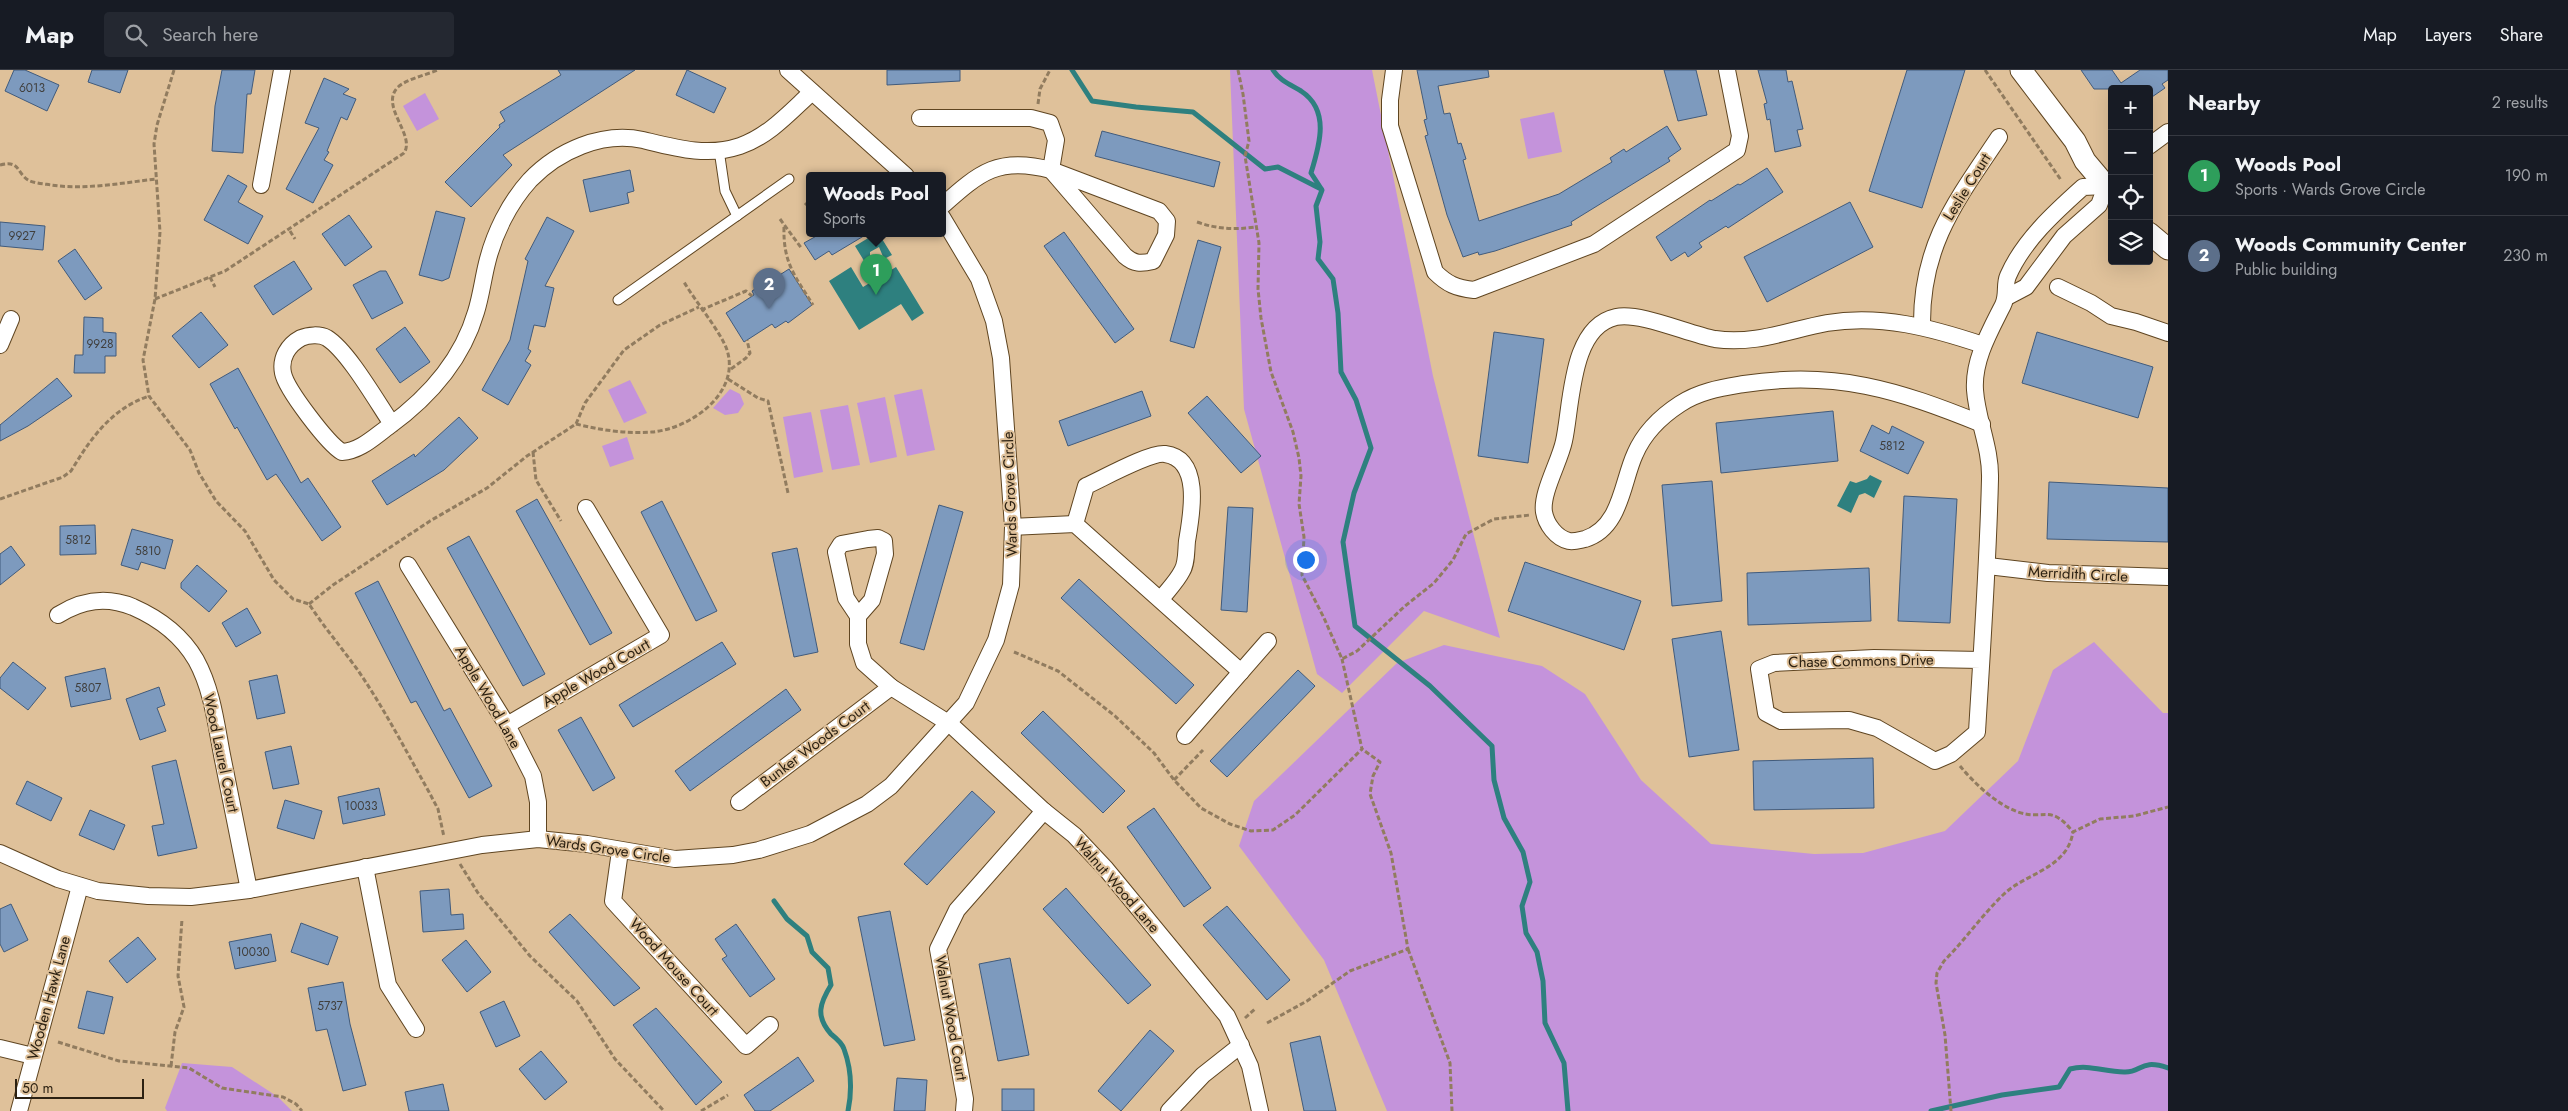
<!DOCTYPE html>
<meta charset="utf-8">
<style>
:root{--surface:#171b24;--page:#242831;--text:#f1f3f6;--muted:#9ea1a6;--line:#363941;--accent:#7c3aed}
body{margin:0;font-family:Jost,sans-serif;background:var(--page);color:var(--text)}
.controls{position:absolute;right:15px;top:15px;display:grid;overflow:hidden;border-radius:5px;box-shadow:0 5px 20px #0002}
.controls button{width:45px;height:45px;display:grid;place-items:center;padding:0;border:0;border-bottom:1px solid var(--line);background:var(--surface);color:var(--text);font:25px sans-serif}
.scale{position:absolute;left:15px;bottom:12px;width:129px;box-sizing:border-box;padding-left:5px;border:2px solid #2c2112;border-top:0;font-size:14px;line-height:18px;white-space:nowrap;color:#2c2112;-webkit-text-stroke:4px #dfc19a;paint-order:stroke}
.you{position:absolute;left:1305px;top:489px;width:18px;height:18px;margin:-12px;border:4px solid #fff;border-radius:50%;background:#1a73e8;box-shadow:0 0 0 8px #1a73e833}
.badge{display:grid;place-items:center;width:32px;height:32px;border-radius:50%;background:var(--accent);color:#fff;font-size:16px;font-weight:700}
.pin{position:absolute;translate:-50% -41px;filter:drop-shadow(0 1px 2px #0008)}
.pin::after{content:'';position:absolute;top:26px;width:18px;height:15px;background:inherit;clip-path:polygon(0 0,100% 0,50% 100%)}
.popup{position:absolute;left:806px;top:102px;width:140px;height:65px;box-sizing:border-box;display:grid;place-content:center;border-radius:5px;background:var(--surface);filter:drop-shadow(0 1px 4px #0005);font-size:16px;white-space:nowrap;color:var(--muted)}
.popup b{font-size:19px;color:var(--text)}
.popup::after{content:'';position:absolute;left:50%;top:100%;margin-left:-10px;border:10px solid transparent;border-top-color:var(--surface)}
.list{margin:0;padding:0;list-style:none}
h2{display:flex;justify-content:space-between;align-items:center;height:65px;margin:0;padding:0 20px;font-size:21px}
h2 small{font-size:16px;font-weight:400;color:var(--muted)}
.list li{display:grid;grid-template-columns:32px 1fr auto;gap:15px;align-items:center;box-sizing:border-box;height:80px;padding:0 20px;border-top:1px solid var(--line)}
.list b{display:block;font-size:19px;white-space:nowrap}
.list p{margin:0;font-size:16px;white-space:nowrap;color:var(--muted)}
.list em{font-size:16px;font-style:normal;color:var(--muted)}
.icon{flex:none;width:28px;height:28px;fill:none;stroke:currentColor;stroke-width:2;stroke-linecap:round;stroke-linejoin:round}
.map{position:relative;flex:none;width:2168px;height:1041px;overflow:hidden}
header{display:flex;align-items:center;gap:30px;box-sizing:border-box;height:70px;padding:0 25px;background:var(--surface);border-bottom:1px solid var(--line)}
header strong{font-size:24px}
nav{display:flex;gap:28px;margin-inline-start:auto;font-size:18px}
.search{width:350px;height:45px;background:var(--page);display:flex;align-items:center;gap:12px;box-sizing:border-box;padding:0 18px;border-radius:5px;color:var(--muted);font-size:19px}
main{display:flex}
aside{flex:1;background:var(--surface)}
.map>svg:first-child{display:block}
</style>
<header>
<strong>Map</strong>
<div class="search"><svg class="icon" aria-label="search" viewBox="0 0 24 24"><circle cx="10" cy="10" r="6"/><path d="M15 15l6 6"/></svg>Search here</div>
<nav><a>Map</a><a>Layers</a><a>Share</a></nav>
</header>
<main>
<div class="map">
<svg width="2168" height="1041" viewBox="0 0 2168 1041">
<rect width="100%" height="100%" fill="#dfc19a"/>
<!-- green -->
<g fill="#c493db">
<polygon points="1230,0 1372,0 1433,306 1500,568 1424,541 1342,623 1317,604 1244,339"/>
<polygon points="425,23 439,49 417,61 403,36"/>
<polygon points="1554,42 1562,82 1528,89 1520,49"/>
<polygon points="630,310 647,343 624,353 608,320"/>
<polygon points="730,319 740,324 744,334 738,343 725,345 713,338"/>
<polygon points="922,319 935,380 907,386 894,325"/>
<polygon points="885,327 897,387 870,393 857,333"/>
<polygon points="848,335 860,395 832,400 820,340"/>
<polygon points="811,342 823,402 794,408 783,347"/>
<polygon points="627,367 634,389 610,397 602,376"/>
<polygon points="2094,572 2163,643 2168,643 2168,1041 1387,1041 1324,890 1239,776 1254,731 1397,593 1444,575 1542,596 1585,624 1641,710 1711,774 1814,784 1863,783 1945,761 2018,691 2053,600"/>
<polygon points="182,993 232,997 278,1027 292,1041 167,1041 165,1038"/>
</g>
<!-- water -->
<g fill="#2e807f">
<polygon points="875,164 879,164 892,185 884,189 879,177 870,182 870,187 877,193 869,199 855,176"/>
<polygon points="851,197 863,217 896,197 924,243 912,251 901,234 859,260 829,211"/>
<polygon points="1870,405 1882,411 1874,428 1865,423 1859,425 1851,443 1837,436 1850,411 1856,413 1867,409"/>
</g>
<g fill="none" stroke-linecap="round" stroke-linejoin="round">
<!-- stream -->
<g stroke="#2e807f" stroke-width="5">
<polyline points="1072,0 1092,31 1136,37 1193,42 1265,99 1278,97 1321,119"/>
<path d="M1273 0C1279 10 1291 15 1301 21 1330 40 1320 74 1311 103L1322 120 1316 136 1320 172 1318 189 1333 209 1338 243 1341 302 1356 330 1371 378 1354 423 1343 472 1355 556 1430 616 1492 676 1494 710 1504 748 1523 782 1530 812 1522 836 1526 863 1537 882 1543 911 1545 953 1564 993 1568 1041"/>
<path d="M774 831 787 849 807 866 812 882 828 898 831 915C820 933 815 946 831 964 836 968 842 973 844 979 851 998 852 1021 848 1041"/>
<path d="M1931 1041 2002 1025 2059 1017 2070 999C2089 994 2104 1002 2124 1002 2142 1003 2140 988 2168 998"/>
</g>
</g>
<!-- building -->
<g fill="#7d9abe" stroke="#415b7c">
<polygon points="14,0 25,0 59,15 47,41 5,21"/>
<polygon points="92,0 128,0 120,23 88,12"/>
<polygon points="222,0 255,0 251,24 247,24 243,83 212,81 215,36"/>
<polygon points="558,0 635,0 503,85 512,95 471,137 445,112 500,57 499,55 505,51 500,42 561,5"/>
<polygon points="687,0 726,18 714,43 676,25"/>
<polygon points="887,0 960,0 960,11 887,15"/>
<polygon points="1417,0 1488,0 1489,7 1438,16 1444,44 1450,43 1458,74 1461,73 1466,89 1463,90 1479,151 1559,124 1612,92 1610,88 1624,79 1626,82 1667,56 1681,79 1668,88 1670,91 1571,152 1572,155 1495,181 1479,185 1478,182 1463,187 1447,145 1425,66 1428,65 1424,50 1427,49"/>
<polygon points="1664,0 1696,0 1707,45 1678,51"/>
<polygon points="1758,0 1786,0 1788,12 1792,11 1803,59 1797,60 1801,76 1775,82 1770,49 1767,50 1764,34 1767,33"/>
<polygon points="1907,0 1965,0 1922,138 1869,121"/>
<polygon points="2081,0 2112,0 2121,13 2140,0 2168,0 2168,10 2162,14 2165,18 2149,29 2149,19 2094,19"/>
<polygon points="324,8 349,19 343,24 356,29 347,50 341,47 327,81 329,82 324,90 333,95 313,133 286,119 319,58 305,53"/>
<polygon points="1102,61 1220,92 1214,117 1095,86"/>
<polygon points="1767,98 1783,122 1728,158 1726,156 1699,173 1702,177 1688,187 1685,182 1671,191 1656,167 1710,130 1711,131 1738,114 1740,115"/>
<polygon points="630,100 634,121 627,123 629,133 590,142 583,110"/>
<polygon points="228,105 247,116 238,132 263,146 248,174 204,150"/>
<polygon points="1850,132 1873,177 1767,232 1744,187"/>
<polygon points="436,141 465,148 449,208 442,211 419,205"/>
<polygon points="349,145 372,177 345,196 322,164"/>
<polygon points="547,147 574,161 545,216 554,218 545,257 534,255 528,279 531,281 525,291 531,295 508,335 482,320 510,270 528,191 525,189"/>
<polygon points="0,152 45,156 43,180 0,176"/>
<polygon points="1064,162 1134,259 1115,273 1044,176"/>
<polygon points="820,164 867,164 832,185 829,181 815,190 804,173"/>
<polygon points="1198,170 1221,177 1194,278 1170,271"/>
<polygon points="75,179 102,218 85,230 58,191"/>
<polygon points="294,191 312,219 273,245 254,216"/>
<polygon points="789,199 812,235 788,253 786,251 775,258 772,254 744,272 726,243 754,225 752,221 763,214 762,212 777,203 778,206"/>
<polygon points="380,201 386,201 403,233 372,249 353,215"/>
<polygon points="201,242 228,275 199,298 172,266"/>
<polygon points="84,247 103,248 103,262 116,263 116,286 105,286 105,303 74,303 75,285 83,285"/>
<polygon points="405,257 430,292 400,313 376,279"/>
<polygon points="1494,262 1544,269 1528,393 1478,386"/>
<polygon points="2037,262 2153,297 2138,348 2022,313"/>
<polygon points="238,298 301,413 308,408 341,457 322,471 276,404 267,410 237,357 235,359 210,314"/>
<polygon points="57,308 72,326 28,356 0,371 0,355"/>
<polygon points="1142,321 1151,346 1068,376 1059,351"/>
<polygon points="1207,326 1261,386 1241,403 1188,343"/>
<polygon points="1833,341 1838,391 1721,403 1716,353"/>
<polygon points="459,347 478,368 444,400 387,435 372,411 414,384 415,387"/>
<polygon points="1872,355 1889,364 1892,356 1924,372 1908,404 1860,381"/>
<polygon points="1712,411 1722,531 1672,536 1662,415"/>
<polygon points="2049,412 2168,418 2168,472 2047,469"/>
<polygon points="1904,426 1957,429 1950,553 1898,551"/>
<polygon points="537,429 612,563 590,575 516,441"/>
<polygon points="662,431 717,541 696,551 641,442"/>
<polygon points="939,435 963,442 924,580 900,573"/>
<polygon points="1228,437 1253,438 1247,542 1221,540"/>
<polygon points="95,455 96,484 60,485 60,456"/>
<polygon points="132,459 173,470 165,499 141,492 138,500 121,495"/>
<polygon points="469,466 545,604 523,616 447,478"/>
<polygon points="11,476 25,495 0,515 0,484"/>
<polygon points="797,478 818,582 794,587 772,483"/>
<polygon points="1525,492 1641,531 1624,580 1508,541"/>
<polygon points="197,495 227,521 209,542 181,518 181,513"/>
<polygon points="1869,498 1871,551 1748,555 1747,503"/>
<polygon points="1079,509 1194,615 1176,634 1061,528"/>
<polygon points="378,511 444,641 450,638 492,716 469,728 416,631 411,633 355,523"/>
<polygon points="247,538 261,563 236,577 222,553"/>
<polygon points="1721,561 1739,680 1689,687 1672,569"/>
<polygon points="722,572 736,594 633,657 619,635"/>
<polygon points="13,592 46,618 28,640 0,618 0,608"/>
<polygon points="105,598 111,629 71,637 65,607"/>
<polygon points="1298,600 1315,616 1227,707 1210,691"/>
<polygon points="277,605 285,643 257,649 249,611"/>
<polygon points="159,617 165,635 157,638 166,661 140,670 126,629"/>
<polygon points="786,619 801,640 690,721 675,701"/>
<polygon points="1043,641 1125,721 1103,743 1021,663"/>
<polygon points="581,647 615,708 593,721 558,660"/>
<polygon points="291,676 299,714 273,719 265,682"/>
<polygon points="1873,688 1874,738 1754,740 1753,691"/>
<polygon points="176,690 197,778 158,786 152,756 164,754 152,696"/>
<polygon points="27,711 62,728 51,751 16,734"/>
<polygon points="379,718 385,745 343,754 338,727"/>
<polygon points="972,721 995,742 927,815 904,794"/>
<polygon points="285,730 322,741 314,769 277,758"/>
<polygon points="1154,738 1211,818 1184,837 1127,757"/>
<polygon points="90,740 125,755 114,780 79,765"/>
<polygon points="1066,818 1151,915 1128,934 1043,839"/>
<polygon points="449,819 451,845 463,844 464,859 423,862 420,821"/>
<polygon points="11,834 28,870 4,882 0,874 0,839"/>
<polygon points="1227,836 1290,910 1267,930 1203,855"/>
<polygon points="890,841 915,970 884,976 858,847"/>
<polygon points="570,844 640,918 614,936 549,862"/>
<polygon points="301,853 338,867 328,895 291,882"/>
<polygon points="736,854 775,909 750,927 722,889 727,886 715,869"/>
<polygon points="271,864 276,891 235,899 229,872"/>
<polygon points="138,867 156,889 127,913 109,891"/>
<polygon points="466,870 491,902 467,922 442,890"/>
<polygon points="1010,888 1029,985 998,991 979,894"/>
<polygon points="343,912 350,954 366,1015 343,1021 327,959 316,961 308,918"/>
<polygon points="87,921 113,927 104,964 78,958"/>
<polygon points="504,931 520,966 496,977 480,942"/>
<polygon points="656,938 722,1012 696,1035 633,955"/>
<polygon points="1150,960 1174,981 1121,1041 1098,1021"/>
<polygon points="1320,966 1336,1041 1304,1041 1290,973"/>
<polygon points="541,981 567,1012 545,1030 519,999"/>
<polygon points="798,987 814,1011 770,1041 755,1041 744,1025"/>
<polygon points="897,1008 927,1010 925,1041 894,1041"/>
<polygon points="443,1014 449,1041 409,1041 405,1022"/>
<rect x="1002" y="1019" width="32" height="22"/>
</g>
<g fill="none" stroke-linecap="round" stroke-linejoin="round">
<!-- service casing -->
<g stroke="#5f4521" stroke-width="11">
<g id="service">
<polyline points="719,80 725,121 737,146"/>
<polyline points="618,230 789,109"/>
</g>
</g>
<!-- minor casing -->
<g stroke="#5f4521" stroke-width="18">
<g id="minor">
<polyline points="788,0 906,106"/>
<path d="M1394 0 1390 30V56L1435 202C1447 214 1456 218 1474 220L1594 174 1737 80 1740 66 1727 0"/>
<path d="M920 48H1031L1050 53 1056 70 1051 100C999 86 980 102 942 136"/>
<polyline points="2149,76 2168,62"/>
<path d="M1051 100 1159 141 1167 151 1166 165 1153 191C1141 194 1134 194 1125 186Z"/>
<polyline points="261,115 282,0"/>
<polyline points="2058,217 2091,233 2111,246 2136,252 2168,263"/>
<polyline points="2007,227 2026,217 2064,166 2099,135 2106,116 2112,110"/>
<path d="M1922 256C1921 175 1956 131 1999 67"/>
<polyline points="0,275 11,249"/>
<path d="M392 354C377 332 348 281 327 268 320 264 308 265 301 268 288 275 280 288 283 303 286 319 328 374 342 382 360 381 374 367 388 357 428 328 462 290 476 242 481 226 483 209 487 193 494 164 509 133 530 110 558 81 602 61 643 70 676 78 707 87 740 76 769 66 790 42 812 22"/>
<path d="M1982 354C1898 320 1836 300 1744 314 1721 318 1700 321 1680 334 1660 347 1644 363 1635 384 1622 412 1621 458 1585 469 1580 470 1574 472 1569 471 1556 468 1546 454 1544 442 1541 423 1560 391 1564 371 1572 335 1570 257 1616 247 1641 242 1688 264 1715 269 1755 275 1789 260 1827 253 1881 244 1932 258 1983 275"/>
<path d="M1075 454 1086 416C1102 409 1150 382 1165 384 1203 389 1191 447 1187 471 1186 480 1187 493 1182 501 1177 511 1168 520 1161 529"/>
<polyline points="1013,457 1075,454 1241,602"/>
<polyline points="408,495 507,655 533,706 538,732 538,769"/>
<polyline points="1988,496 2048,503 2168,507"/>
<path d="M58 545C82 530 106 526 133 537 158 548 182 566 196 590 212 619 216 653 222 685 231 730 240 775 249 820"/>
<polyline points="858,546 872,530 885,484 884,471 878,468 868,469 841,474 836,482 846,528 858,546 858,574 864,593 891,617 950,654 1044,741 1074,765 1106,799 1227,946 1250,996 1260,1041"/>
<path d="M1981 590 1874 588 1774 593 1759 599 1766 643 1781 651 1849 650 1877 658 1935 691 1951 684 1977 662C1982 578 1988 494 1990 409 1991 378 1977 350 1975 320 1973 290 1990 261 2003 235 2008 225 2004 215 2008 206 2023 171 2055 142 2083 117L2106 116"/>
<polyline points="507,655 661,565 586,438"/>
<polyline points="1185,666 1268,571"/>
<polyline points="739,732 891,617"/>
<polyline points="620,781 613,831 746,976 770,955"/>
<polyline points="0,783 58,809 98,821 148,826 191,827 249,820 482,775 538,769 587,774 675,789 733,785 759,780 810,764 867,734 891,716 966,633 996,570 1011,515 1013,457 1001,288 994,251 979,209 942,147"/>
<polyline points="365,797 388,915 416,959"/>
<polyline points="0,978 33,986"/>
<polyline points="19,1041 80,816"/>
<polyline points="964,1041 965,1029 938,879 957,840 1044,741"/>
<polyline points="1169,1041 1203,1005 1241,975"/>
</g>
</g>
<!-- tertiary casing -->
<g stroke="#5f4521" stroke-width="23">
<g id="tertiary">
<polyline points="2021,0 2075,71 2085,91 2112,123"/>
<polyline points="2149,163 2168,179"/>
</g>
</g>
<!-- path -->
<g stroke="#917c5f" stroke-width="3" stroke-dasharray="5 2.5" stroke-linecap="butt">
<path d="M174 0 157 55 154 74 160 162 155 229 143 290 149 326 190 380 199 403 216 431 245 461 274 510 293 529 309 534C324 557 341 577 357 599 384 638 406 681 429 722L438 739 444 767"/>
<polyline points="1238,0 1243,24 1249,71 1245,86 1259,173 1258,219 1261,248 1271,302 1293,362 1299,388 1301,406 1299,434 1304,467 1302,505 1324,548 1342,589 1357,581 1405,536 1434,513 1453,490 1466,464 1494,449 1530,445"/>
<polyline points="1985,0 2061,110"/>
<polyline points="1038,34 1040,19 1050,0"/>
<path d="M0 95C20 90 16 102 28 110 33 113 45 114 51 115 86 120 121 113 156 109"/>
<polyline points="805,133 810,138"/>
<polyline points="780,149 802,179"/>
<path d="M1197 152C1217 159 1234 160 1255 157"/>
<path d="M784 157C783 193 795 206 813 235"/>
<polyline points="290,161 295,169"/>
<polyline points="210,207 215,217"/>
<path d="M155 229 225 201 404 83C416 65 379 36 398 17 407 9 426 5 438 0"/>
<polyline points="701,240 746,221 752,226"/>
<polyline points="731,299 746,288 750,283 747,270"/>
<polyline points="728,309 758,328 768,331 788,423"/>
<path d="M576 354C600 360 627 364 652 362 690 359 741 323 727 280 721 262 695 231 684 212"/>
<polyline points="533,382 536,410 561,451"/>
<path d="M0 429 63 407 71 401C91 368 111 339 149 326"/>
<polyline points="309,534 333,515 430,451 487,418 527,386 576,354 585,333 624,280 660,255 699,237"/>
<polyline points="1014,582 1058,601 1115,646 1154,683 1174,710 1201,738 1230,754 1251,761 1273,760 1295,745 1362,679 1342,589"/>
<path d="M1960 696C1974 713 1996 734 2018 742 2044 751 2050 733 2073 762L2100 749 2134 746 2168 737"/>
<polyline points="1174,710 1203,680"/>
<polyline points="460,794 478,823 530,886 577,931 615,989 664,1041"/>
<polyline points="1408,879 1450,993 1452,1041"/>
<polyline points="1245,948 1255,939"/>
<polyline points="1267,953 1307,931 1350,901 1408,879 1391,783 1370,724 1373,706 1380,692 1362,679"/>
<polyline points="58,972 119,991 189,998 222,1018 283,1027 296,1034 302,1041"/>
<polyline points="171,996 175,962 184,937 178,906 182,849"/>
<polyline points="701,1041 728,1025"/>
<path d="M1951 1041 1945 965 1936 913 1937 903 1944 891C1965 870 1982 845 2004 824 2026 803 2067 799 2073 762"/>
</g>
<!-- service -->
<use href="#service" stroke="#fff" stroke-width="9"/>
<!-- minor -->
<use href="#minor" stroke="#fff" stroke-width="16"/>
<!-- tertiary -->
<use href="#tertiary" stroke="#fff" stroke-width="21"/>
</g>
<g text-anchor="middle" stroke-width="4" stroke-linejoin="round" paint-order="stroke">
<!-- number labels -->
<g font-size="12" fill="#403f3d">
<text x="32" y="22">6013</text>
<text x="22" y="170">9927</text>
<text x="100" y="278">9928</text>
<text x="1892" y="380">5812</text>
<text x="78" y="474">5812</text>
<text x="148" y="485">5810</text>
<text x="88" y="622">5807</text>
<text x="361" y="740">10033</text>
<text x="253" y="886">10030</text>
<text x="330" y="940">5737</text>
</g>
<!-- street labels -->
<g font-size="15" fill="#2c2112" stroke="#dfc19a">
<text transform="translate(1967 117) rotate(-58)" y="5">Leslie Court</text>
<text transform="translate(1010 424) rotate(-92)" y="5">Wards Grove Circle</text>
<text transform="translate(2078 504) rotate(3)" y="5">Merridith Circle</text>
<text transform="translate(1861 591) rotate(-1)" y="5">Chase Commons Drive</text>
<text transform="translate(596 603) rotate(-30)" y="5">Apple Wood Court</text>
<text transform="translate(488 627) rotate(60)" y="5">Apple Wood Lane</text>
<text transform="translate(815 674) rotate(-37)" y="5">Bunker Woods Court</text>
<text transform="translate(221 683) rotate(78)" y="5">Wood Laurel Court</text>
<text transform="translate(608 779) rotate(8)" y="5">Wards Grove Circle</text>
<text transform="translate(1117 815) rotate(49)" y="5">Walnut Wood Lane</text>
<text transform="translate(674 897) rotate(48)" y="5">Wood Mouse Court</text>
<text transform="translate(49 928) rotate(-75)" y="5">Wooden Hawk Lane</text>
<text transform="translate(951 948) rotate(80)" y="5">Walnut Wood Court</text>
</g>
</g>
</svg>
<div class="controls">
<button>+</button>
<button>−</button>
<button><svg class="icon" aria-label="locate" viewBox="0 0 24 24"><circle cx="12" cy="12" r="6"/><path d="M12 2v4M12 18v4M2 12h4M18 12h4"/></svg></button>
<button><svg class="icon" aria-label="layers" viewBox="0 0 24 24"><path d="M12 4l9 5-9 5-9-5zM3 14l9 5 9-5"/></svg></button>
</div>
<div class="scale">50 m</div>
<div class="you"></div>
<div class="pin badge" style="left:876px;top:225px;background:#2e9e5b">1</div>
<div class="popup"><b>Woods Pool</b>Sports</div>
<div class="pin badge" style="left:769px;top:239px;background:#5c6f8a">2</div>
</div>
<aside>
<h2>Nearby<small>2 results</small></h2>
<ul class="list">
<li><span class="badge" style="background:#2e9e5b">1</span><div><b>Woods Pool</b><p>Sports · Wards Grove Circle</p></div><em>190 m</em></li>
<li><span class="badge" style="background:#5c6f8a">2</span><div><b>Woods Community Center</b><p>Public building</p></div><em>230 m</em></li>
</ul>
</aside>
</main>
